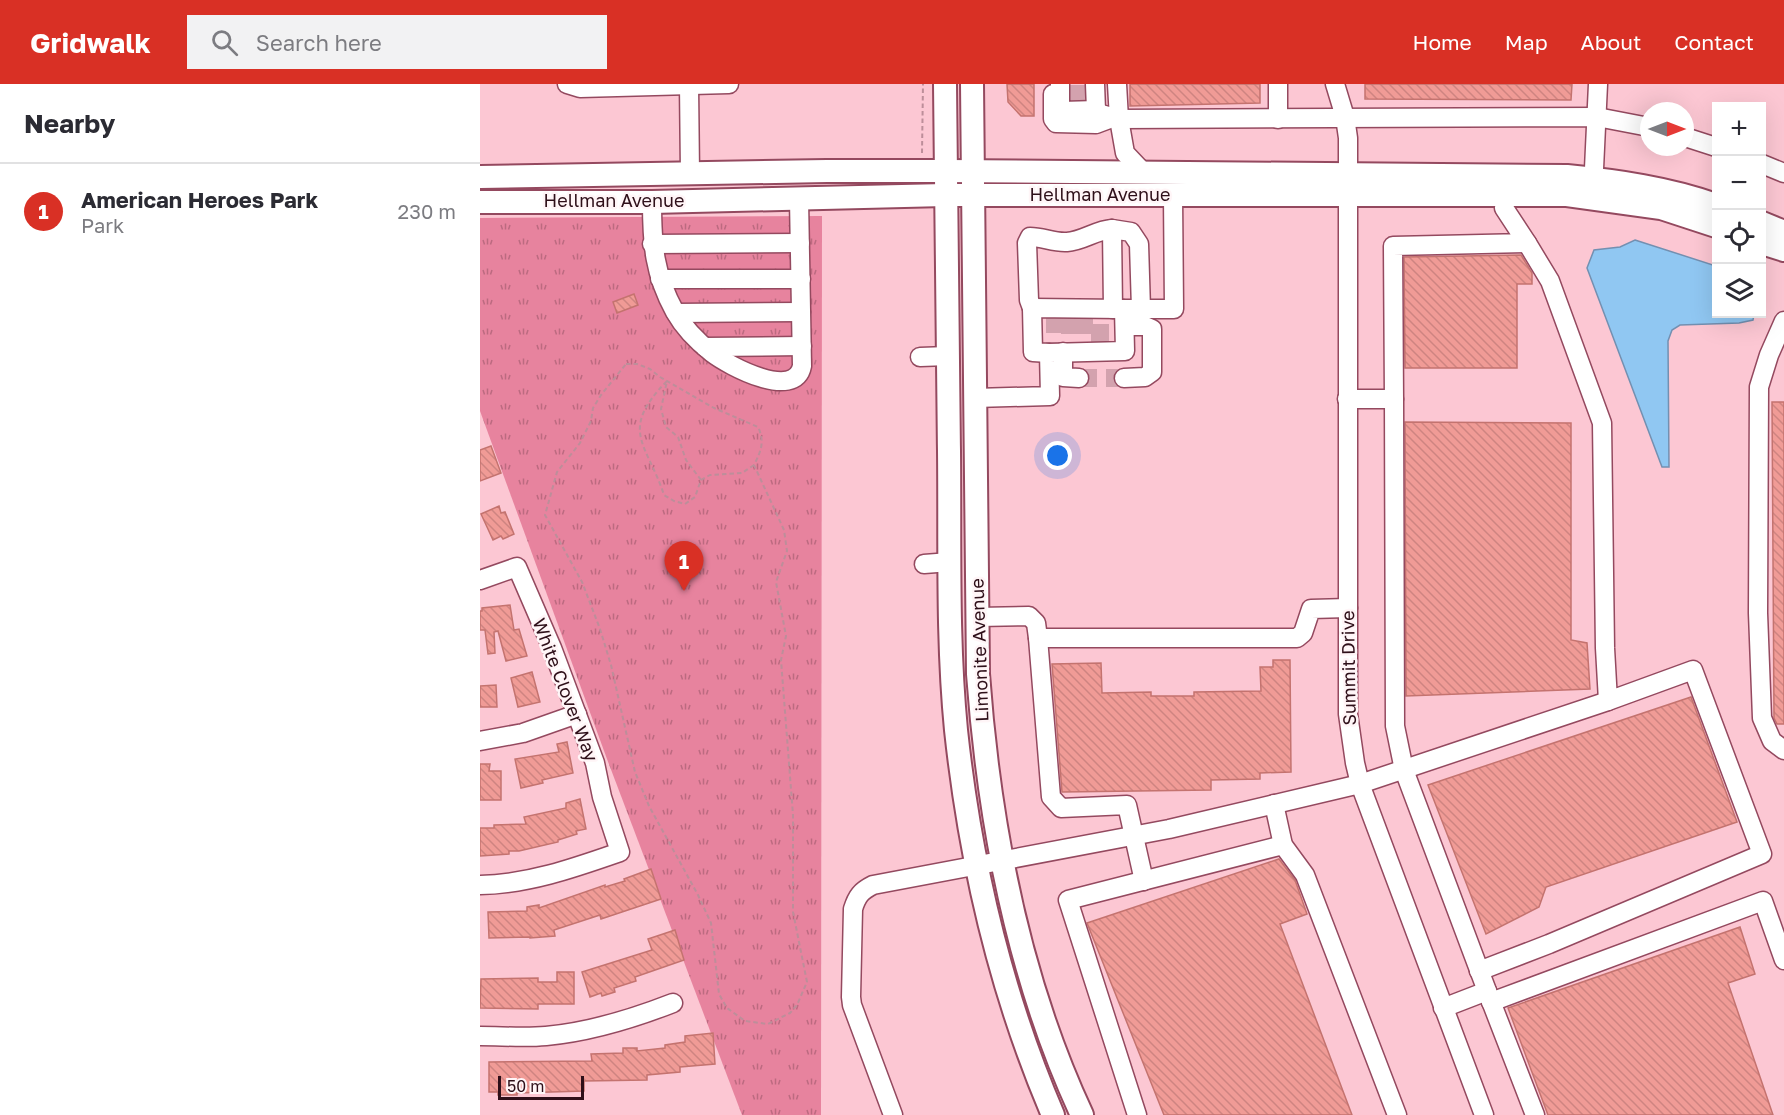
<!DOCTYPE html>
<meta charset="utf-8">
<style>
:root{--surface:#fff;--page:#f2f2f3;--text:#2b2b33;--muted:#7c7c81;--line:#e1e1e2;--accent:#d93025}
body{margin:0;font-family:"Golos Text",sans-serif;background:var(--page);color:var(--text)}
.controls{position:absolute;right:18px;top:18px;display:grid;overflow:hidden;border-radius:0px;box-shadow:0 6px 24px #0002}
.controls button{width:54px;height:54px;display:grid;place-items:center;padding:0;border:0;border-bottom:2px solid var(--line);background:var(--surface);color:var(--text);font:30px sans-serif}
.compass{position:absolute;left:1160px;top:18px;width:54px;height:54px;border-radius:50%;background:var(--surface);box-shadow:0 6px 24px #0002;rotate:90deg}
.scale{position:absolute;left:18px;bottom:15px;width:86px;box-sizing:border-box;padding-left:6px;border:3px solid #2e0f19;border-top:0;font-size:16px;line-height:21px;white-space:nowrap;color:#2e0f19;-webkit-text-stroke:4px #fff5f7;paint-order:stroke}
.you{position:absolute;left:578px;top:372px;width:21px;height:21px;margin:-15px;border:4px solid #fff;border-radius:50%;background:#1a73e8;box-shadow:0 0 0 9px #1a73e833}
.badge{display:grid;place-items:center;width:39px;height:39px;border-radius:50%;background:var(--accent);color:#fff;font-size:20px;font-weight:700}
.pin{position:absolute;translate:-50% -50px;filter:drop-shadow(0 2px 3px #0008)}
.pin::after{content:'';position:absolute;top:32px;width:21px;height:18px;background:inherit;clip-path:polygon(0 0,100% 0,50% 100%)}
.list{margin:0;padding:0;list-style:none}
h2{display:flex;justify-content:space-between;align-items:center;height:78px;margin:0;padding:0 24px;font-size:26px}
h2 small{font-size:20px;font-weight:400;color:var(--muted)}
.list li{display:grid;grid-template-columns:39px 1fr auto;gap:18px;align-items:center;box-sizing:border-box;height:96px;padding:0 24px;border-top:2px solid var(--line)}
.list b{display:block;font-size:22px;white-space:nowrap}
.list p{margin:0;font-size:20px;white-space:nowrap;color:var(--muted)}
.list em{font-size:20px;font-style:normal;color:var(--muted)}
.icon{flex:none;width:33px;height:33px;fill:none;stroke:currentColor;stroke-width:2;stroke-linecap:round;stroke-linejoin:round}
.map{position:relative;flex:none;width:1304px;height:1031px;overflow:hidden}
header{display:flex;align-items:center;gap:36px;box-sizing:border-box;height:84px;padding:0 30px;background:var(--accent);color:#fff}
header strong{font-size:28px}
nav{display:flex;gap:33px;margin-inline-start:auto;font-size:21px}
.search{width:420px;height:54px;background:var(--page);display:flex;align-items:center;gap:15px;box-sizing:border-box;padding:0 21px;border-radius:0px;color:var(--muted);font-size:22px}
main{display:flex}
aside{flex:1;background:var(--surface)}
.map>svg:first-child{display:block}
</style>
<header>
<strong>Gridwalk</strong>
<div class="search"><svg class="icon" aria-label="search" viewBox="0 0 24 24"><circle cx="10" cy="10" r="6"/><path d="M15 15l6 6"/></svg>Search here</div>
<nav><a>Home</a><a>Map</a><a>About</a><a>Contact</a></nav>
</header>
<main>
<aside>
<h2>Nearby<small></small></h2>
<ul class="list">
<li><span class="badge">1</span><div><b>American Heroes Park</b><p>Park</p></div><em>230 m</em></li>
</ul>
</aside>
<div class="map">
<svg width="1304" height="1031" viewBox="0 0 1304 1031">
<defs>
<pattern id="park-tufts" width="24" height="20" patternUnits="userSpaceOnUse" patternTransform="scale(1.5)"><rect width="24" height="20" fill="#e7839e"/><path d="M3 7l-1-3M5 7V3M7 7l1-3M15 17l-1-3M17 17v-4M19 17l1-3" fill="none" stroke="#bc6a80"/></pattern>
<pattern id="building-back-hatch" width="6" height="6" patternUnits="userSpaceOnUse" patternTransform="scale(1.5)"><rect width="6" height="6" fill="#f09b96"/><path d="M-1 5l2 2M0 0l6 6M5-1l2 2" fill="none" stroke="#ce8481"/></pattern>
</defs>
<rect width="100%" height="100%" fill="#fcc7d3"/>
<!-- park -->
<polygon fill="url(#park-tufts)" points="342,132 341,1031 262,1031 127,675 0,327 0,134"/>
<!-- water -->
<polygon fill="#90c7f2" stroke="#7390b1" stroke-width="1.5" points="1155,156 1236,182 1236,230 1274,230 1273,236 1259,239 1200,241 1192,246 1188,257 1189,383 1182,383 1107,184 1114,166 1140,163"/>
<!-- building -->
<g fill="url(#building-back-hatch)" stroke="#c4736f" stroke-width="1.5">
<polygon points="527,0 554,0 554,32 541,32 528,18"/>
<polygon points="650,0 780,0 780,19 650,22"/>
<polygon points="885,0 1092,0 1091,16 885,15"/>
<polygon points="1041,171 1052,189 1052,200 1037,200 1037,284 925,284 924,173"/>
<polygon points="154,210 158,221 137,229 133,218"/>
<polygon points="1292,318 1304,318 1304,640 1297,640 1294,634"/>
<polygon points="925,338 1091,339 1091,556 1107,559 1110,605 926,612"/>
<polygon points="11,362 21,389 0,397 0,366"/>
<polygon points="19,422 21,429 25,428 34,450 23,455 21,452 13,456 1,430"/>
<polygon points="30,521 34,546 39,545 47,572 26,577 18,547 14,548 15,569 8,570 5,546 0,546 0,527 2,527 2,524"/>
<polygon points="793,576 810,576 811,688 780,689 780,695 731,696 731,706 582,708 572,580 621,579 622,609 671,608 671,612 714,612 714,608 781,607 780,583 793,583"/>
<polygon points="52,588 60,618 38,623 31,594"/>
<polygon points="16,601 17,623 0,623 0,602"/>
<polygon points="1211,613 1257,738 1066,803 1059,823 1006,850 948,701"/>
<polygon points="87,658 93,689 62,696 63,699 41,704 35,675 79,668 77,660"/>
<polygon points="0,680 10,680 9,687 21,687 21,716 0,716"/>
<polygon points="100,715 106,745 96,747 97,750 78,756 78,758 39,767 29,767 29,770 0,772 0,744 14,744 14,741 46,740 44,733 86,724 86,719"/>
<polygon points="799,775 815,796 827,830 800,840 872,1031 684,1031 607,839"/>
<polygon points="171,785 181,815 121,835 120,831 74,846 75,852 50,854 50,853 9,854 8,828 47,827 47,823 59,821 59,824 125,801 125,803 145,797 144,795"/>
<polygon points="1260,843 1275,890 1248,899 1293,1031 1068,1031 1028,924"/>
<polygon points="195,846 204,876 155,893 156,897 134,904 135,908 122,912 121,909 110,913 102,888 172,866 168,855"/>
<polygon points="77,888 94,888 94,920 58,920 58,925 0,924 1,895 58,894 58,898 77,898"/>
<polygon points="233,949 235,980 200,983 200,988 167,991 167,996 104,997 104,1007 37,1009 37,1011 18,1011 18,1008 9,1008 9,978 112,977 111,970 143,969 143,964 157,964 157,967 185,964 185,961 205,958 205,952"/>
</g>
<g fill="none" stroke-linecap="round" stroke-linejoin="round">
<!-- minor-tunnel -->
<g stroke="#d3a2ae" stroke-width="18" stroke-dasharray="18 9" stroke-linecap="butt">
<polyline points="587,10 609,10"/>
<polyline points="575,231 575,259"/>
<polyline points="590,232 590,257"/>
<polyline points="604,232 604,256"/>
<polyline points="620,258 620,233"/>
<polyline points="599,294 644,294"/>
</g>
<!-- minor casing -->
<g stroke="#94495f" stroke-width="21">
<g id="minor">
<polyline points="87,0 100,4 249,0"/>
<polyline points="580,0 580,23 583,27 616,26 621,30 639,35 645,69 664,89"/>
<polyline points="615,0 616,26"/>
<polyline points="637,0 639,35 1117,33 1169,43"/>
<polyline points="855,0 865,33 868,54 868,630 875,679 880,700 1004,1031"/>
<polyline points="209,1 210,90"/>
<polyline points="573,10 573,35 576,39 616,40 632,34"/>
<polyline points="798,35 798,0"/>
<polyline points="1205,53 1236,63"/>
<polyline points="1282,80 1304,89"/>
<polyline points="1113,106 1118,0"/>
<path d="M172 118C172 160 174 190 195 228 204 244 218 258 232 269 249 282 315 317 322 282L319 115"/>
<polyline points="172,160 320,159"/>
<polyline points="180,195 321,195"/>
<path d="M552 224 549 216 547 159 550 153C563 153 574 159 587 158 603 157 616 146 632 145"/>
<polyline points="633,225 632,145 651,148 659,160 661,225"/>
<polyline points="196,229 321,228"/>
<polyline points="1304,237 1289,271 1279,303 1278,529 1282,634 1292,657 1304,666"/>
<polyline points="225,263 322,262"/>
<polyline points="583,268 583,293 599,294"/>
<polyline points="569,269 553,268 552,224 643,225"/>
<polyline points="440,273 468,272"/>
<polyline points="644,294 665,293 672,288 672,245 665,242 645,242"/>
<polyline points="495,314 570,312 569,269 645,267 644,225 694,225 693,112"/>
<polyline points="867,315 914,315 913,162 1047,159 1024,124"/>
<polyline points="914,315 915,642 924,686 1007,907 963,924"/>
<polyline points="444,480 470,478"/>
<path d="M0 496 37 483 72 564 115 679 122 713 140 768C94 784 49 800 0 801"/>
<polyline points="498,533 549,532 556,539 558,554"/>
<polyline points="0,657 43,649 97,630"/>
<polyline points="794,720 803,761 825,791 917,1031"/>
<polyline points="664,797 647,721 581,724 571,713 558,554 817,554 823,549 831,525 868,524"/>
<polyline points="999,887 1069,860 1282,770 1213,586 1128,617 1125,564 1122,339 1070,197 1047,159"/>
<polyline points="1007,907 1055,1031"/>
<polyline points="1011,918 1283,817 1304,876"/>
<path d="M0 952C22 952 44 954 66 952 110 948 152 935 193 919"/>
<path d="M413 1031 372 921 371 913 373 825C377 812 381 807 393 801L689 745 880 700 1128 617"/>
<polyline points="657,1031 588,816 803,761"/>
</g>
</g>
<!-- major casing -->
<g stroke="#94495f" stroke-width="26">
<g id="major">
<path d="M465 0C466 123 467 245 469 367 470 460 467 554 476 646 490 776 521 910 573 1031"/>
<path d="M492 0 498 590C509 740 538 894 602 1031"/>
<path d="M0 93 347 87H465L1087 92C1138 97 1188 104 1236 121"/>
<polyline points="0,118 172,118 465,111 1087,111 1181,124 1236,142"/>
<polyline points="1282,139 1304,148"/>
<polyline points="1282,159 1304,166"/>
</g>
</g>
<!-- path -->
<g stroke="#bd8e9a" stroke-width="2" stroke-dasharray="4.5 3" stroke-linecap="butt">
<polyline points="442,69 443,0"/>
<path d="M146 280H157L170 285 180 293 234 324 278 343C285 358 281 367 274 381L304 446 307 467 296 498 306 552 301 576 313 731V828L327 898 317 921 310 929 288 940 265 937 247 924 239 910 231 839 218 811 169 722 155 688 131 581 120 545 102 498 65 431 77 388 100 359 111 337 113 324 121 311Z"/>
<path d="M221 396 206 376 198 353 186 343 181 325 187 297C138 347 167 359 184 411L194 417 205 420 215 413 221 396 230 391 262 389 274 381"/>
</g>
<!-- minor -->
<use href="#minor" stroke="#fff" stroke-width="18"/>
<!-- major -->
<use href="#major" stroke="#fff" stroke-width="22"/>
</g>
<g text-anchor="middle" stroke-width="5" stroke-linejoin="round" paint-order="stroke">
<!-- street labels -->
<g font-size="18" fill="#2e0f19" stroke="#fff5f7">
<text x="620" y="117">Hellman Avenue</text>
<text x="134" y="123">Hellman Avenue</text>
<text transform="translate(500 566) rotate(-92)" y="6">Limonite Avenue</text>
<text transform="translate(869 584) rotate(-91)" y="6">Summit Drive</text>
<text transform="translate(85 606) rotate(69)" y="6">White Clover Way</text>
</g>
</g>
</svg>
<div class="controls">
<button>+</button>
<button>−</button>
<button><svg class="icon" aria-label="locate" viewBox="0 0 24 24"><circle cx="12" cy="12" r="6"/><path d="M12 2v4M12 18v4M2 12h4M18 12h4"/></svg></button>
<button><svg class="icon" aria-label="layers" viewBox="0 0 24 24"><path d="M12 4l9 5-9 5-9-5zM3 14l9 5 9-5"/></svg></button>
</div>
<svg class="compass" viewBox="-18 -18 36 36"><path d="M0-13l5 13h-10z" fill="#e53935"/><path d="M0 13l5-13h-10z" fill="#7c7c81"/></svg>
<div class="scale">50 m</div>
<div class="you"></div>
<div class="pin badge" style="left:204px;top:507px">1</div>
</div>
</main>
